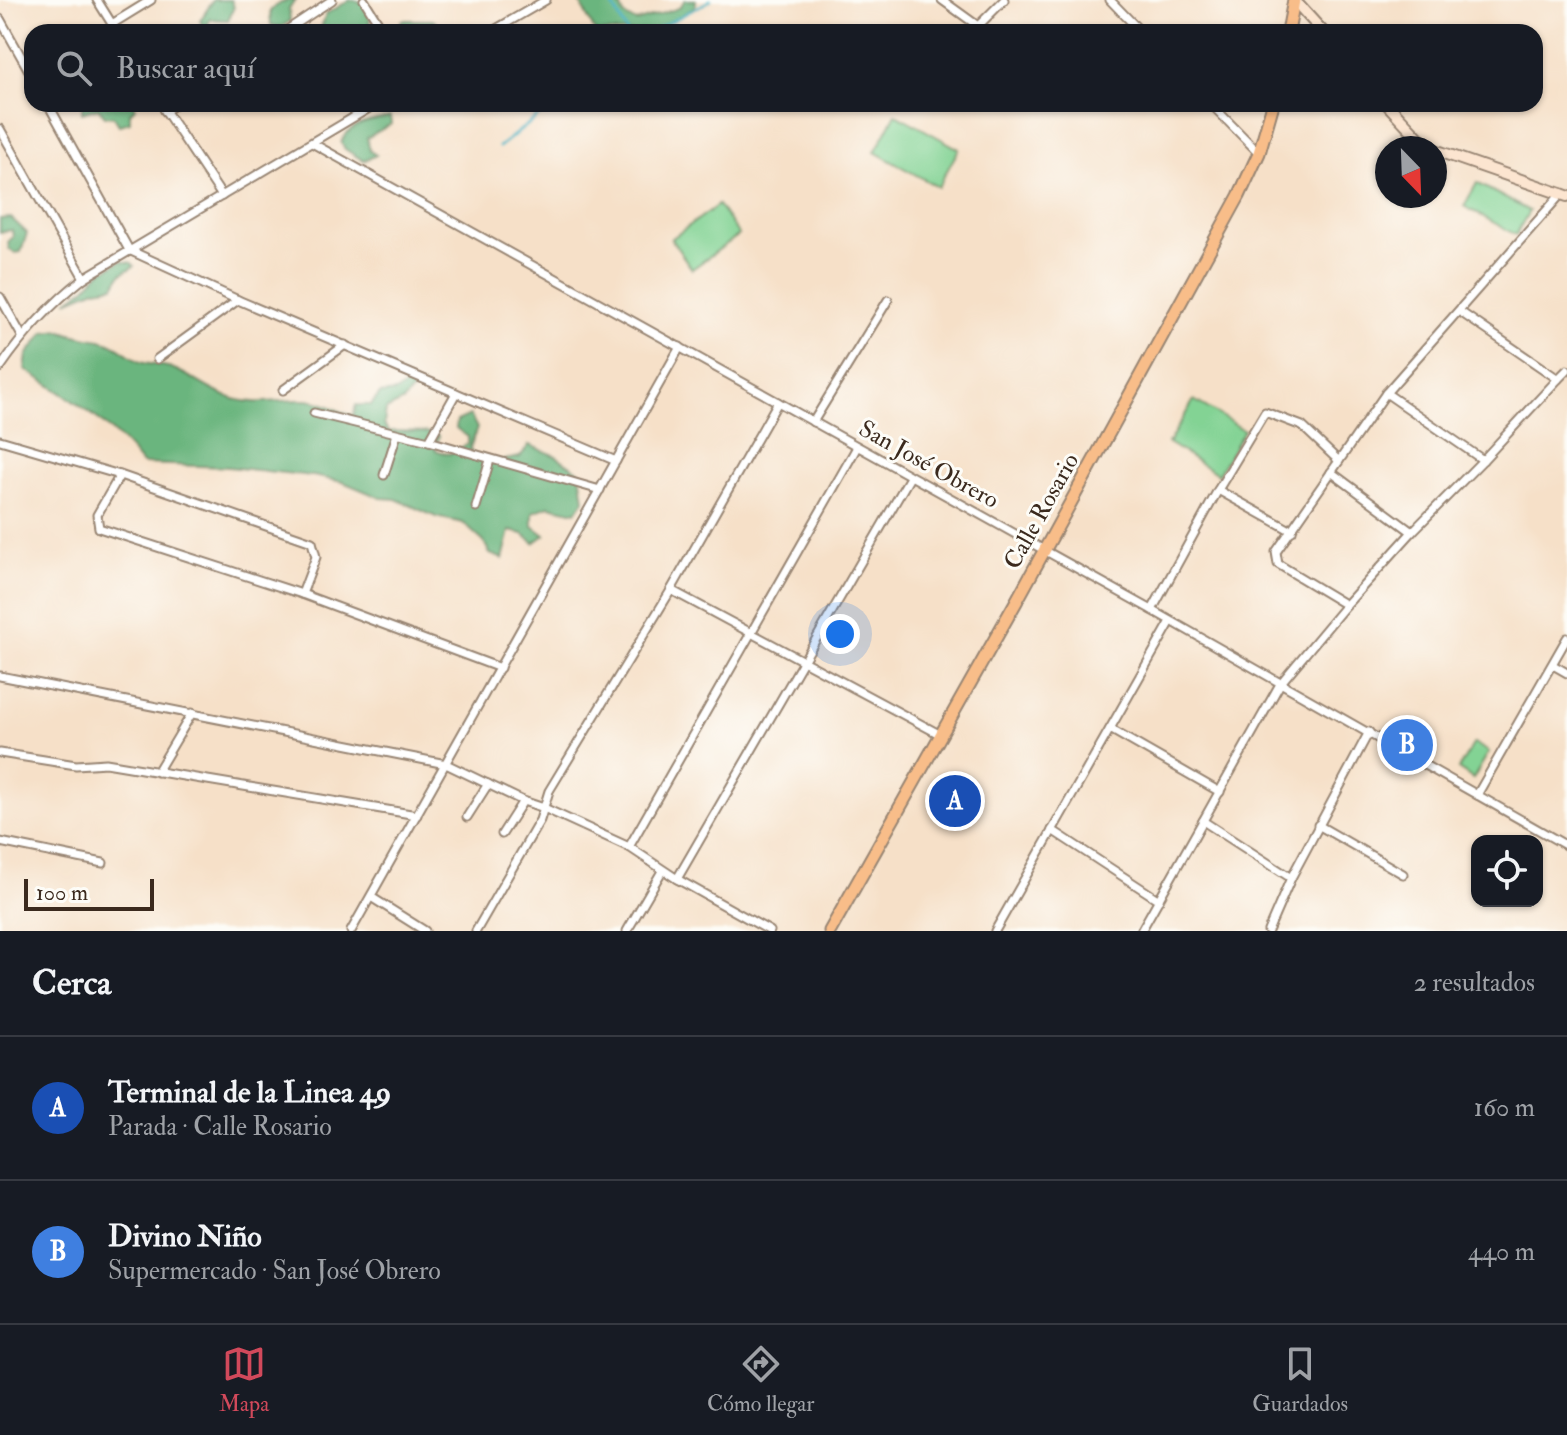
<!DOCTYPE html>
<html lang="es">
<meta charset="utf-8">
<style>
:root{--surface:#171b24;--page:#20242c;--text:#f1f3f6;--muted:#9ea1a6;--line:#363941;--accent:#d1495b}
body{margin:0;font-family:"IM FELL Double Pica",serif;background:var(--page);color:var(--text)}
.controls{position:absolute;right:24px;bottom:24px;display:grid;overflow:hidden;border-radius:16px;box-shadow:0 2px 6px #0004}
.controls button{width:72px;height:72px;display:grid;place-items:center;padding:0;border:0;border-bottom:2px solid var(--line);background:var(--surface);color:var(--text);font:40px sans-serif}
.compass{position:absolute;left:1375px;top:136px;width:72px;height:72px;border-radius:50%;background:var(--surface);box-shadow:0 2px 6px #0004;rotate:157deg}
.scale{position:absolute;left:24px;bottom:20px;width:130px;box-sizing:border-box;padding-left:8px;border:4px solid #3b2a1e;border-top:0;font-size:22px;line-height:28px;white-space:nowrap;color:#3b2a1e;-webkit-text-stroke:6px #fdfcf7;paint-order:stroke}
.you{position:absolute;left:840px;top:634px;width:28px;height:28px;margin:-20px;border:6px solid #fff;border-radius:50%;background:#1a73e8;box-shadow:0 0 0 12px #1a73e833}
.badge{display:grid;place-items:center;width:52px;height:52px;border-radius:50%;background:var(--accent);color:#fff;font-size:26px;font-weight:700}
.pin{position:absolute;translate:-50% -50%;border:4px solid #fff;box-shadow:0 2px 8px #0006}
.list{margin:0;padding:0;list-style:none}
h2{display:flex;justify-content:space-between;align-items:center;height:104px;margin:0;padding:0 32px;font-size:34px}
h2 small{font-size:26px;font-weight:400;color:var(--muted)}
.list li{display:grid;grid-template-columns:52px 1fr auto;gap:24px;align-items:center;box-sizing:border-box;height:144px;padding:0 32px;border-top:2px solid var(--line)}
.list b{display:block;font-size:30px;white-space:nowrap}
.list p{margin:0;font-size:26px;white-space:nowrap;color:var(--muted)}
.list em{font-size:26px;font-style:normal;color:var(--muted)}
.icon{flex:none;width:44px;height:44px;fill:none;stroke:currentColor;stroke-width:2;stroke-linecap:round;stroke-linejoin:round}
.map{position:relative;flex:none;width:1567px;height:931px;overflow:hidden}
.search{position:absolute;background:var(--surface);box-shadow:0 2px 6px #0004;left:24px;right:24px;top:24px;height:88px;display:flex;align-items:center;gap:20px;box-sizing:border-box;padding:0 28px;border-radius:24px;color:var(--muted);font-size:30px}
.sheet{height:392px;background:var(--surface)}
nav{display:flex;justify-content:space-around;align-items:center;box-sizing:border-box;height:112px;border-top:2px solid var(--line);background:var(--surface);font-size:22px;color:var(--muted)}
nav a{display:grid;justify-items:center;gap:4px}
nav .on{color:var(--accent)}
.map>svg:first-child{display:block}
</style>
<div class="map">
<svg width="1567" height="931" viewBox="0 0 1567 931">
<rect width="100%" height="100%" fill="#fdfcf7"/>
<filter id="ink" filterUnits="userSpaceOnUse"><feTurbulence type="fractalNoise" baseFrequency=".0125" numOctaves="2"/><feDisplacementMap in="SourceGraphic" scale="16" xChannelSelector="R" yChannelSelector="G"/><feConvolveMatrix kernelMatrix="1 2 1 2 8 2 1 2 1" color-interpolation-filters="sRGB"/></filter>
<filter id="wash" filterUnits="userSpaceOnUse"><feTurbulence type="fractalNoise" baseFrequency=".006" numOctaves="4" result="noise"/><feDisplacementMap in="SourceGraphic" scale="32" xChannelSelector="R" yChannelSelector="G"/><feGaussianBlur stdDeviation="1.8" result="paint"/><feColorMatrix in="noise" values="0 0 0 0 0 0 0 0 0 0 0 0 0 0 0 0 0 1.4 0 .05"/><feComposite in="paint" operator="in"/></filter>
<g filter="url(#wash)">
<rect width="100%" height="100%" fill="#f6e0c8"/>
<!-- green -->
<g fill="#83d394" stroke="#5f7e59" stroke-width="2">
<polygon points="896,114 959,149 938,187 875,152"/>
<polygon points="1477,183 1529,211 1516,235 1464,206"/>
<polygon points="718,205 739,235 692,269 671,239"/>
<polygon points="1194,400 1244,430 1218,474 1168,443"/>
<polygon points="1474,743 1489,752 1473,779 1458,769"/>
</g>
<!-- forest -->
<g fill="#6ab57e" stroke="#52704e" stroke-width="2">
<polygon points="213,0 231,0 234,7 228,20 210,19 207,26 204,26 200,21"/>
<path d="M296 0 289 8 290 21 281 27 271 25 270 11C278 3 285 0 296 0Z"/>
<path d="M350 0C373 0 369 15 370 32H323L321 28 326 14Z"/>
<polygon points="618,0 624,15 636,22 679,8 685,0 696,0 695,7 654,32 595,32 579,0"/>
<polygon points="402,20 432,20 436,22 439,30 444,32 408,32 400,26"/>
<polygon points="88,104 134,104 135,108 130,113 130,122 119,125 114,117 105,116 98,108 82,113 82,106"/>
<path d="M390 117 391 124 367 138 370 151 376 155 364 161 345 149 341 143C348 123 372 121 390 117Z"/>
<polygon points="11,218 27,233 21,252 14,253 9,249 8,242 13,237 12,230 0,232 0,219"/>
<polygon points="121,261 132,263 134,266 121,274 114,286 96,289 67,301 84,289 100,272"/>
<path d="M60 330C74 337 87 337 101 340 116 344 126 353 138 361 149 366 163 364 174 369 196 378 209 392 234 399 259 406 282 399 307 400 324 401 337 411 353 416L356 405H371L380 394 396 392 408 384 413 389 404 401 386 410 384 424 388 431C402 432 429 430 439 436L435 450 449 454 468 444V437L456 428 457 421 470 415 477 428 470 448 472 455 495 462 520 457 529 445 556 456 580 472 584 500 576 512 549 506 533 512V526L545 535 534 543 523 534 510 531 503 559 490 554 484 542 463 523 436 517 396 499 381 498 343 482 313 476 228 467 142 464C110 421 68 398 25 369L27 355 45 332Z"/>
</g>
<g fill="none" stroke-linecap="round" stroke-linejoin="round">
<!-- stream -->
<g stroke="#41aebf" stroke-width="3">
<polyline points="610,0 627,32"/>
<polyline points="651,32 711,0"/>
<polyline points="499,147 554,104"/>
</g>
</g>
</g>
<g filter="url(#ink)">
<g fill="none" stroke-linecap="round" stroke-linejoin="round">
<!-- street casing -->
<g stroke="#988573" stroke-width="11">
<g id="street">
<polyline points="97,0 117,32"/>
<polyline points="364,0 384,32"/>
<polyline points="942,0 978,26 1004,0"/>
<polyline points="1110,0 1141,32"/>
<polyline points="0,19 32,76"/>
<polyline points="112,24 151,0"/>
<polyline points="284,32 332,0"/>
<polyline points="491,32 546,0"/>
<polyline points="48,104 129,250 238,300 616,461"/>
<polyline points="161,104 222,196"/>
<polyline points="1211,104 1259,153"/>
<polyline points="165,111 176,104"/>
<polyline points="0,129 84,278"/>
<polyline points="312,143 1152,610 1567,846"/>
<polyline points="0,297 22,336"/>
<polyline points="1459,311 1558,379 1567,370"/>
<polyline points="157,359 238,300"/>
<path d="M0 368C24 333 51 304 84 278L376 104"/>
<polyline points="283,390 345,345"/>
<polyline points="1386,393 1483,460"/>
<polyline points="314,413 429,441 600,490"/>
<polyline points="813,422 888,300"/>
<polyline points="0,440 120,475 312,542 316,557 302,594"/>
<polyline points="429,441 456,393"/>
<polyline points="1331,472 1412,532"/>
<polyline points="120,475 97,515 99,528 302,594 500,668"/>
<polyline points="384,475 397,434"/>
<polyline points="1218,490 1292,531"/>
<polyline points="476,507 490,460"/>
<polyline points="671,590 941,735"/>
<polyline points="1346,605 1278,564 1276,552 1386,393 1562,193"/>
<polyline points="1152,610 1218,490 1265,412 1302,426 1339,461"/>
<polyline points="1553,665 1567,673"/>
<polyline points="0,676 446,764 523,801 544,808 629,847 677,879 770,931"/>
<polyline points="1110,729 1220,792"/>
<polyline points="0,753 76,765 106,763 417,815"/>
<polyline points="157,772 192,713"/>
<polyline points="1477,795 1567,638"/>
<polyline points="467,817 488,784"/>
<polyline points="1203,821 1291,878"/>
<polyline points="1318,825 1403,874"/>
<polyline points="1052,830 1159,900"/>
<polyline points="502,834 523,801"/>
<polyline points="0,842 103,863"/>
<polyline points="629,847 857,447"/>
<polyline points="677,879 910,477"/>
<polyline points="371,897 425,931"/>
<polyline points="351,931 680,347"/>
<polyline points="476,931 540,820 549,791 671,590 778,402"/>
<polyline points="627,931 662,871"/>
<polyline points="995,931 1170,623"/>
<polyline points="1141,931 1280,684 1346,605 1412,532 1483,460 1558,379"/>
<polyline points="1268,931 1291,878 1369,732"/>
</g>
</g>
<!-- secondary casing -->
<g stroke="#988573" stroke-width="14">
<g id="secondary">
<polyline points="1294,0 1323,32"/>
<polyline points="1387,104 1418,137 1432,148"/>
<polyline points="1435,150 1567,196"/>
</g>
</g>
<!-- primary casing -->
<g stroke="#988573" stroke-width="15">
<g id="primary">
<polyline points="1288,32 1294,0"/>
<polyline points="830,931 1016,602 1239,196 1259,153 1273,104"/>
</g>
</g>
<!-- street -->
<use href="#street" stroke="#fff" stroke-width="7"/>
<!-- secondary -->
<use href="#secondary" stroke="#fce5d0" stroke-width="10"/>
<!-- primary -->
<use href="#primary" stroke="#f8bd89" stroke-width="11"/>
</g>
</g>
<g text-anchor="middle" stroke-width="6" stroke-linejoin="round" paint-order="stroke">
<!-- street labels -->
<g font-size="24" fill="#3b2a1e" stroke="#fdfcf7">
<text transform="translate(929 464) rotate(29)" y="8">San José Obrero</text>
<text transform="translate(1041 511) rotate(-61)" y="8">Calle Rosario</text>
</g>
</g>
</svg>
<div class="controls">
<button><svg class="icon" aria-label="locate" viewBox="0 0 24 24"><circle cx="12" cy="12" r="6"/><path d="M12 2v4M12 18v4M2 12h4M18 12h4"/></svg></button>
</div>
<svg class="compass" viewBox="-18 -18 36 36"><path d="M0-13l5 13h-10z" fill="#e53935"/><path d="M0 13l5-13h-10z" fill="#9ea1a6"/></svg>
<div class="scale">100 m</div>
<div class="you"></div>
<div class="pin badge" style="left:955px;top:801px;background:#1a4fb4">A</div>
<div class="pin badge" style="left:1407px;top:745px;background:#3f7fe0">B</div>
<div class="search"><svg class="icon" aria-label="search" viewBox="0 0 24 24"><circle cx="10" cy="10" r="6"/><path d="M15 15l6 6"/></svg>Buscar aquí</div>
</div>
<section class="sheet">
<h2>Cerca<small>2 resultados</small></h2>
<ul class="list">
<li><span class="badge" style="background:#1a4fb4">A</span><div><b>Terminal de la Linea 49</b><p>Parada · Calle Rosario</p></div><em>160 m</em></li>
<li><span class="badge" style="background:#3f7fe0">B</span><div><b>Divino Niño</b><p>Supermercado · San José Obrero</p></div><em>440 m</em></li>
</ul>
</section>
<nav>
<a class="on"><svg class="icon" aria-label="map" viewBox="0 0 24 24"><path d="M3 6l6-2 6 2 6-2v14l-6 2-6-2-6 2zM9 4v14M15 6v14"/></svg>Mapa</a>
<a><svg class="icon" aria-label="directions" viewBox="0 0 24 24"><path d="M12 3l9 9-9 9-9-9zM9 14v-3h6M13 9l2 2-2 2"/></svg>Cómo llegar</a>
<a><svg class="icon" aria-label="saved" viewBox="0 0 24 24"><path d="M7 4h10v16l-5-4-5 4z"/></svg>Guardados</a>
</nav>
